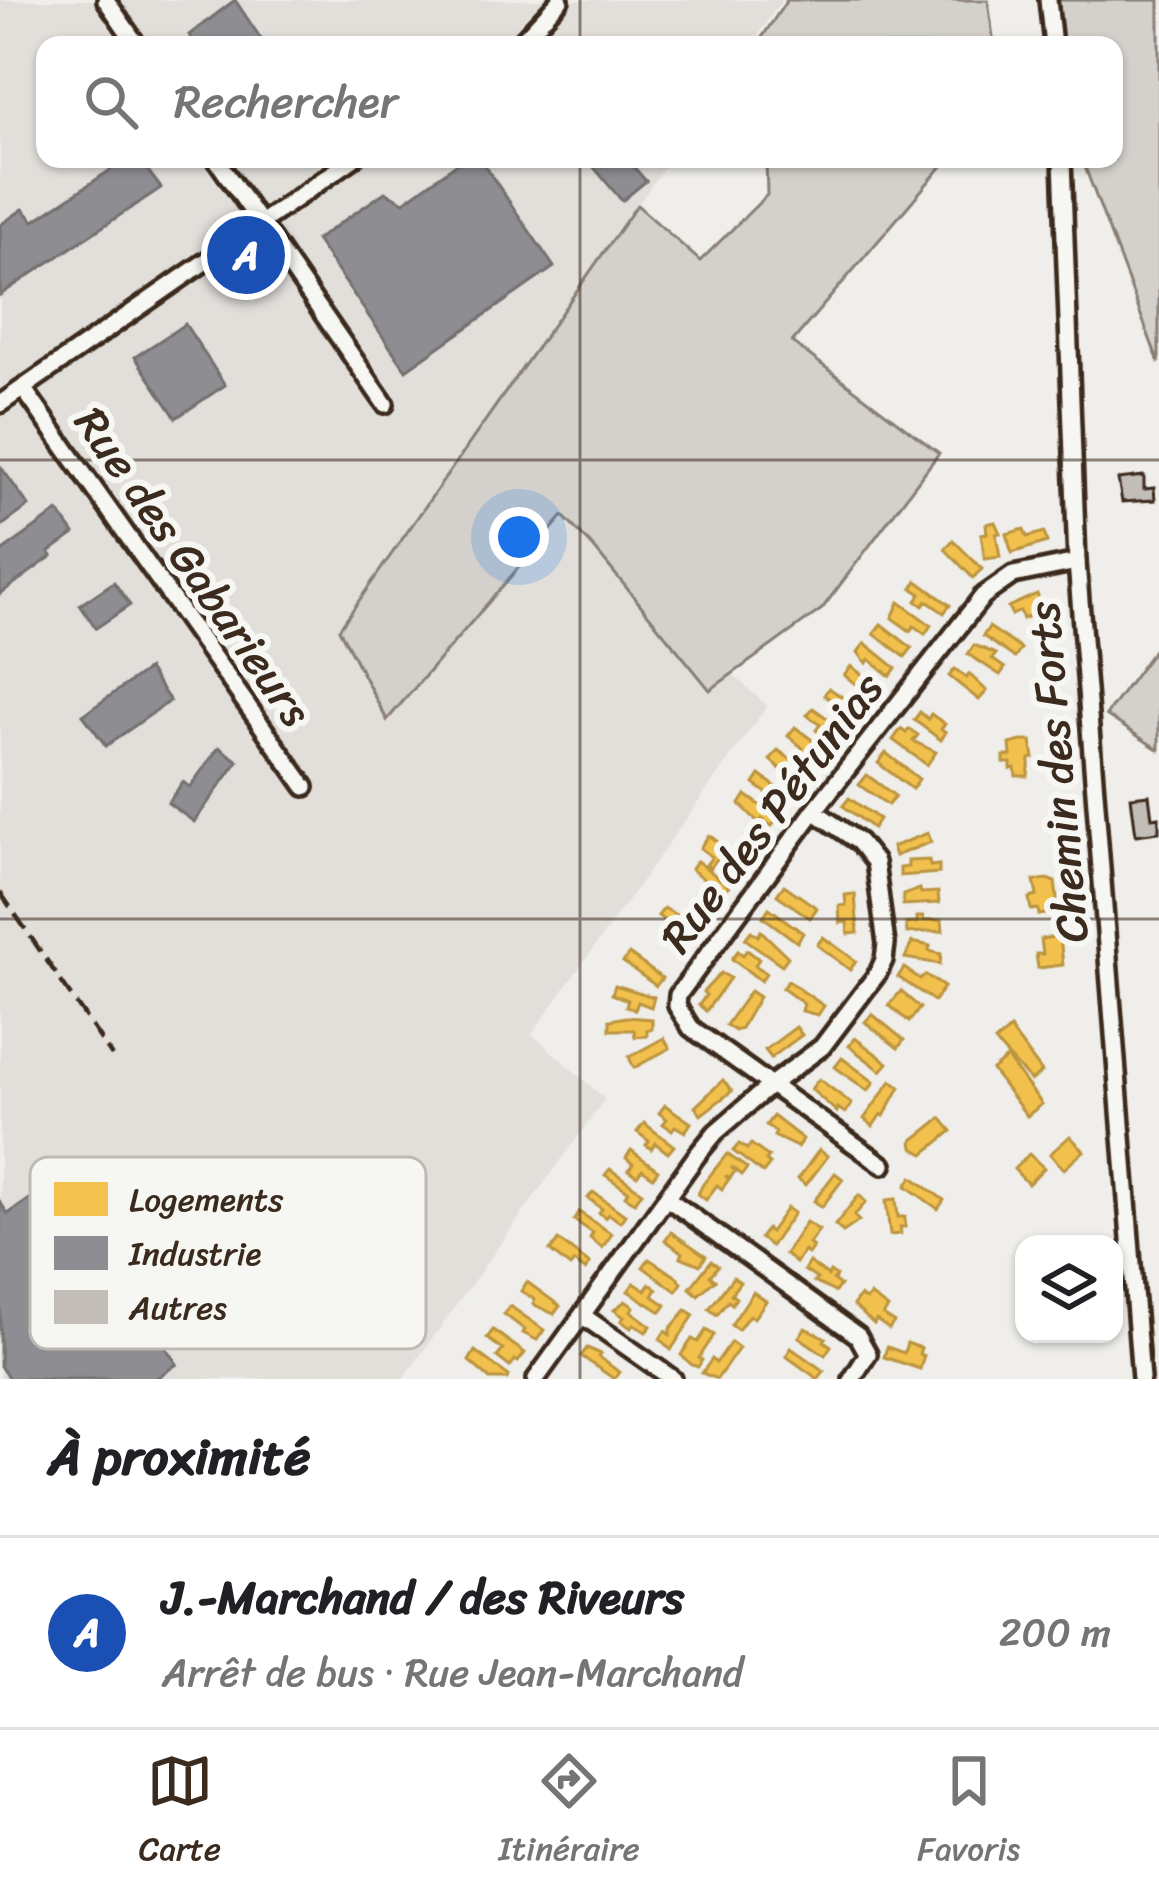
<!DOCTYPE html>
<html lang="fr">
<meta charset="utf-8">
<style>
:root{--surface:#fff;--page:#f6f6f6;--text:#202124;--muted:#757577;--line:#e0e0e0;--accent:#3b2a1e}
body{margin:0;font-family:Sriracha,sans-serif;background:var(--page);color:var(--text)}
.controls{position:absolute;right:36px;bottom:36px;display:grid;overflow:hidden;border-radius:24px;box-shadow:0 3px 9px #0004}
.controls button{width:108px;height:108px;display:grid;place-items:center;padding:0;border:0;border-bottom:3px solid var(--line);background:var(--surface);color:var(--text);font:60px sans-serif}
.you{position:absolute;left:519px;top:537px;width:42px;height:42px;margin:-30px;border:9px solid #fff;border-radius:50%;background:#1a73e8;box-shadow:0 0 0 18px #1a73e833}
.badge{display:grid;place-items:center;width:78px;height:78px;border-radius:50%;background:var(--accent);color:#fff;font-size:39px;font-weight:700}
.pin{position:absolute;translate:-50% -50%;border:6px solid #fff;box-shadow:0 3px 12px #0006}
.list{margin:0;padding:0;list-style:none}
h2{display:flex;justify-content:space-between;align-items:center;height:156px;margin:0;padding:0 48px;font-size:51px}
h2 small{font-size:39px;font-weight:400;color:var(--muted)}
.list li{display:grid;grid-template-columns:78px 1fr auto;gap:36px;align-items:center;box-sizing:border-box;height:192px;padding:0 48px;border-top:3px solid var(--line)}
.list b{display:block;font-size:45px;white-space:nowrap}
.list p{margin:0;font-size:39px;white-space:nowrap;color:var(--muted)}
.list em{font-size:39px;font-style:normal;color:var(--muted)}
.icon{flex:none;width:66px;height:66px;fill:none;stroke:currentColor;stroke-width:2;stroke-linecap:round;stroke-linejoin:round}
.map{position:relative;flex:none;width:1159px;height:1379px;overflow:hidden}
.search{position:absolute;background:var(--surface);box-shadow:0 3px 9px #0004;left:36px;right:36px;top:36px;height:132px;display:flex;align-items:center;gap:30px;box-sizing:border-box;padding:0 42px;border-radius:24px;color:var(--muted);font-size:45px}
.sheet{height:348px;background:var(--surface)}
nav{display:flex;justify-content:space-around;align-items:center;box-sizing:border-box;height:168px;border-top:3px solid var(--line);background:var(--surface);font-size:33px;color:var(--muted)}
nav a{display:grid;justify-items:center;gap:6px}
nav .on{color:var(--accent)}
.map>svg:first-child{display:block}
</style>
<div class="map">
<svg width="1159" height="1379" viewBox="0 0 1159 1379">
<rect width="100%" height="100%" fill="#efeeea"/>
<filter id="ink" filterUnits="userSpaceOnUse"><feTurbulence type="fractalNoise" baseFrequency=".00833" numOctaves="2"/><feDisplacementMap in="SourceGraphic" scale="24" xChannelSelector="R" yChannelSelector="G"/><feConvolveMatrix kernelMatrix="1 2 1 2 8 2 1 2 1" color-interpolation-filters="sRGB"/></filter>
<g filter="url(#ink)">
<!-- built -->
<polygon fill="#e2dfdb" points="0,0 782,0 751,45 45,45 45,159 670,159 339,629 387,719 563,516 767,706 532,1034 605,1099 403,1379 0,1379"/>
<!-- green -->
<g fill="#d4d1cc" stroke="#887e75" stroke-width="3">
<polygon points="787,0 988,0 994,45 757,45"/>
<polygon points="1055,0 1159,0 1159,363 1082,159 1114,159 1114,45 1060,45"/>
<polygon points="766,159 948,159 792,342 939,453 822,609 710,690 594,548 563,516 387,720 339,629 637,205 700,261 767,195"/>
<polygon points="1159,643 1159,750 1106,715"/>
</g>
<!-- homes -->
<g fill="#f2c14e" stroke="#bb9440" stroke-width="3">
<polygon points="995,522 1000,533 996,534 1000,557 985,559 981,534 987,533 986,524"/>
<polygon points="1024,529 1027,537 1044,532 1047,542 1012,553 1006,534"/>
<polygon points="953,540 982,569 973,578 945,549"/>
<polygon points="917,581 950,605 944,613 927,601 923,606 916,601 921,594 912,588"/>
<polygon points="1037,594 1044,610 1023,619 1020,611 1012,615 1008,607"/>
<polygon points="899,602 931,625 925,634 914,626 910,631 892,618"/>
<polygon points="881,624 912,648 905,657 874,634"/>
<polygon points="989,627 1021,649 1015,658 983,636"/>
<polygon points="865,643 896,668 890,676 869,659 867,663 863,659 858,652"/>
<polygon points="974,645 996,654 992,659 1005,668 1000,675 968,654"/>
<polygon points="851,666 880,689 873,698 844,675"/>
<polygon points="955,669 967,678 969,674 987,691 979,700 949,676"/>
<polygon points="829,688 862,711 857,719 839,711 842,707 824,695"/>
<polygon points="813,708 845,731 839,740 831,734 827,739 816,730 820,725 807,715"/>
<polygon points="920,712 928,719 931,714 945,724 941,729 946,732 941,740 914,720"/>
<polygon points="795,727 828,752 821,762 817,758 810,767 796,757 803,748 788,736"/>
<polygon points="901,729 906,733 909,729 918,735 913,741 936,752 927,765 893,740"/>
<polygon points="1021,741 1031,741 1034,758 1030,759 1028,776 1016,776 1015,768 1011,769 1011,763 1004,763 1004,756 1011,756 1010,744"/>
<polygon points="778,750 809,773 802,787 770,760"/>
<polygon points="886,753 919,779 912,789 878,763"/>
<polygon points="760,775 784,793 786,790 793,794 787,808 754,784"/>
<polygon points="867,775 895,796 888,805 859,785"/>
<polygon points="746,795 778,818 772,826 762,819 759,823 740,804"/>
<polygon points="849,798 879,819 873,828 843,806"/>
<polygon points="928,833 931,842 895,856 892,847"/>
<polygon points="709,835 745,863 740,870 733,865 728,869 716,860 710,868 706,865 712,857 700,848"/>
<polygon points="929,860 930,866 939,865 939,873 900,876 900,868 908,867 908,861"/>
<polygon points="697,861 729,886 723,893 714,886 711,890 703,884 706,881 691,869"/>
<polygon points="1047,879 1055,882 1058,905 1052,906 1053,913 1039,915 1038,909 1031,910 1029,898 1037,896 1034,881"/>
<polygon points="784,885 817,908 810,918 777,895"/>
<polygon points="920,889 921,893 938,892 939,903 903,905 903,895"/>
<polygon points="855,894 858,933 848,934 847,922 840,923 839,906 846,905 845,895"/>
<polygon points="664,908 685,920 683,922 696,932 690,939 658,916"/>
<polygon points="769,908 803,933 797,942 763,917"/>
<polygon points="917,917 923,917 924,921 942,920 943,931 907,933 906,924 917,923"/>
<polygon points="751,931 758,936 761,931 788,957 782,965 745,939"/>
<polygon points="1060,936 1063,965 1038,968 1036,954 1043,954 1041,939"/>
<polygon points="823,937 856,961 850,970 817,945"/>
<polygon points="912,942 930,946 929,951 941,954 940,964 905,958"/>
<polygon points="747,950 759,959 755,965 766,973 761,981 732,959 738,951 743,955"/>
<polygon points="629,954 662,978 656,986 623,962"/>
<polygon points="904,968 920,979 926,975 944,987 934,1001 898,977"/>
<polygon points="721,973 730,978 706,1011 699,1005 706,995 703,992"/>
<polygon points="788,981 824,1006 818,1015 802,1011 804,1004 782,988"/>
<polygon points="615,985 654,997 651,1007 638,1002 635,1010 626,1006 628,1000 612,994"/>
<polygon points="750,991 759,997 741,1028 735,1031 726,1025"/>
<polygon points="901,991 920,1008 909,1022 889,1005"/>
<polygon points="872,1014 904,1040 898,1048 865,1022"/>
<polygon points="626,1017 652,1019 652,1029 647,1030 647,1036 635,1037 634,1030 610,1030 610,1020"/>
<polygon points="796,1027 802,1035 771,1058 765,1050"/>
<polygon points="1010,1029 1042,1072 1031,1081 995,1042"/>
<polygon points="664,1038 670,1048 634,1068 629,1057"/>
<polygon points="855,1038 888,1063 881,1071 849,1046"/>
<polygon points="842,1058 874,1082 868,1091 835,1067"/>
<polygon points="1007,1058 1042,1104 1027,1116 992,1070"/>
<polygon points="819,1079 852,1104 845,1113 838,1108 837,1112 811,1089"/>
<polygon points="723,1080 732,1091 701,1115 695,1107"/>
<polygon points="891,1081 900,1087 884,1116 881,1114 873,1126 864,1119"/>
<polygon points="665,1105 691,1123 685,1132 675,1126 672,1130 663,1124 667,1119 659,1113"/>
<polygon points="773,1116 803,1139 797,1147 774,1136 776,1132 766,1125"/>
<polygon points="941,1118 952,1131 924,1154 913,1148 912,1141"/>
<polygon points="644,1123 674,1146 668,1153 655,1143 651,1149 646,1145 649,1141 637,1132"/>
<polygon points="1070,1136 1084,1151 1064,1169 1050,1154"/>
<polygon points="739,1144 747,1149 751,1144 769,1157 766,1161 770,1164 763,1173 733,1151"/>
<polygon points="631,1150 658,1170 653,1177 642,1169 637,1176 628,1170 633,1164 626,1158"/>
<polygon points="819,1150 828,1156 806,1185 798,1179"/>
<polygon points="727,1154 747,1168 742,1175 731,1167 735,1171 731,1177 725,1176 729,1179 722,1189 717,1185 706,1200 698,1194 703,1184"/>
<polygon points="1029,1154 1044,1168 1028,1184 1014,1169"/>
<polygon points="610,1169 642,1192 635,1202 625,1196 628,1191 605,1175"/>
<polygon points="835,1173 843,1179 822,1207 814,1201"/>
<polygon points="912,1177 944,1200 938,1209 906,1186"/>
<polygon points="593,1192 625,1215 620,1222 609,1214 606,1218 599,1213 602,1209 588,1198"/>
<polygon points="859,1195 866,1202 854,1216 859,1221 843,1232 835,1225"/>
<polygon points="896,1199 898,1217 905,1217 905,1227 900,1227 901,1234 890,1235 886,1200"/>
<polygon points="787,1208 794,1213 771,1246 760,1238 767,1229 770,1232"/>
<polygon points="579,1212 612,1234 602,1248 590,1238 593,1233 574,1220"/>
<polygon points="806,1222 819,1230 809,1244 813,1247 808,1254 804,1251 796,1263 785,1254"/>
<polygon points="671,1232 706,1256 700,1265 681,1257 683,1253 665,1240"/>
<polygon points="558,1240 590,1264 585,1270 574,1262 570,1267 550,1251"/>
<polygon points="649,1259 677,1277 682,1283 676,1291 643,1267"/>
<polygon points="711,1261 718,1266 710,1276 715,1280 698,1295 690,1288"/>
<polygon points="809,1262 828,1276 830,1272 836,1276 833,1280 840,1285 835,1292 814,1282 817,1279 804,1270"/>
<polygon points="733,1277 740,1282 731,1294 736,1298 732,1304 728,1301 717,1315 709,1309"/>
<polygon points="527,1282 560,1306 554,1314 533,1304 535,1300 521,1291"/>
<polygon points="634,1283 645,1290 650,1284 657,1289 653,1296 666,1305 661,1312 628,1291"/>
<polygon points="753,1292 766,1301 754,1318 749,1315 738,1330 731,1325"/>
<polygon points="870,1295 888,1308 883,1315 894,1322 889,1329 876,1320 874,1324 853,1305 860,1296 866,1300"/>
<polygon points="625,1301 634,1307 631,1311 651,1326 646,1332 634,1324 631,1328 621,1321 624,1317 614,1310"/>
<polygon points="510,1306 544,1330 537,1340 523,1333 525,1330 504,1314"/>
<polygon points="686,1310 694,1315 671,1350 660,1339 665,1331 670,1335 670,1329"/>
<polygon points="805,1328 826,1338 824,1341 831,1346 825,1355 799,1337"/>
<polygon points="493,1330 525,1353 518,1362 515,1360 510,1367 497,1357 503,1350 487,1338"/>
<polygon points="706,1330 714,1335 699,1358 702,1360 698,1367 692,1365 681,1355 692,1339 698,1342"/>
<polygon points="731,1342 739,1348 717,1379 702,1373 712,1359 716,1363"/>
<polygon points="907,1343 921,1348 919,1354 924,1356 920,1369 884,1357 887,1347 904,1353"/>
<polygon points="587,1348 601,1354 599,1357 619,1372 614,1379 581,1356"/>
<polygon points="791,1348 824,1371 818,1379 786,1356"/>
<polygon points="475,1351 509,1376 507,1379 490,1379 469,1361"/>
</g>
<!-- industry -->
<g fill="#8d8d92" stroke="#746f6f" stroke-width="3">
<polygon points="235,0 265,45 195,45 189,35"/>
<polygon points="127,159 139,159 161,188 0,295 0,225 23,209 34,221"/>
<polygon points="463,159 480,159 554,267 406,370 316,240 385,192 404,202"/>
<polygon points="587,159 627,159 646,181 622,201"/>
<polygon points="185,324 225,385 176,418 135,357"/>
<polygon points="0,466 29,506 0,527"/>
<polygon points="58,511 74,534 49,552 52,556 0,594 0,553"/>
<polygon points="114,582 130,605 96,628 80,605"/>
<polygon points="148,669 170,701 106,746 83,715"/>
<polygon points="219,747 238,761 194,822 168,803 183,782 190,787"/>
<polygon points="53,1183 177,1364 155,1379 9,1379 0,1366 0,1202 8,1214"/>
</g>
<!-- building -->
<g fill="#c2bdb7" stroke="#3b2a1e" stroke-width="3">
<polygon points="1144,476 1144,489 1154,488 1155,500 1122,502 1118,479"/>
<polygon points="1149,795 1152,818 1159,817 1159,832 1136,835 1131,797"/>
</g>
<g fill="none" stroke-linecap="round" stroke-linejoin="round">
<!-- minor casing -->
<g stroke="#3b2a1e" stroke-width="24">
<g id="minor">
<polyline points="106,0 137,45"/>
<polyline points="1048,0 1053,45"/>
<polyline points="518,45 560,0"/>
<polyline points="216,159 385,404"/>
<polyline points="1062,159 1077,562 1141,1379"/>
<polyline points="23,388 305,787"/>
<polyline points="0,404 353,159"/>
<polyline points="883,1165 691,1028 677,1006 678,995 814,811 983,596 1013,575 1077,562"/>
<polyline points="668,1199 858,1336 868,1354 852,1379"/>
<polyline points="583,1316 673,1379"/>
<polyline points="536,1379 697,1155 716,1132 772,1084 822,1047 878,973 884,960 886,944 875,862 859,842 814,811"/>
</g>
</g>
<!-- minor -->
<use href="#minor" stroke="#f6f6f2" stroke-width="15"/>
<!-- rail -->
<polyline stroke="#3b2a1e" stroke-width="4.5" stroke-dasharray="18 9" stroke-linecap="butt" points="0,892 112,1056"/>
</g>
</g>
<!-- grid -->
<path fill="none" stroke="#3b2a1e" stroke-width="3" stroke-opacity="0.55" d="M580 0V45M580 159V1379M0 460H1159M0 919H1159"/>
<g text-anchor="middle" stroke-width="12" stroke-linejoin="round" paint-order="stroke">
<!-- street labels -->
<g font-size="45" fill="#3b2a1e" stroke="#f6f6f2">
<text transform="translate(194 566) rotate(55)" y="16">Rue des Gabarieurs</text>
<text transform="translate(1057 772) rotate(-95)" y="16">Chemin des Forts</text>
<text transform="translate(771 812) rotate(-53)" y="16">Rue des Pétunias</text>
</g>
</g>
<!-- legend -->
<rect x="30" y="1157" width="396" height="192" rx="18" fill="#f6f6f2" stroke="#beb9b2" stroke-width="3"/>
<rect x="54" y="1182" width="54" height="34" fill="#f2c14e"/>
<rect x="54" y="1236" width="54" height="34" fill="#8d8d92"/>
<rect x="54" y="1290" width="54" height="34" fill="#c2bdb7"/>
<g font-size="33" fill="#3b2a1e">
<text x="129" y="1211">Logements</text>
<text x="129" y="1265">Industrie</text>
<text x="129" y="1319">Autres</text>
</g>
</svg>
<div class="controls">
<button><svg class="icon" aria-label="layers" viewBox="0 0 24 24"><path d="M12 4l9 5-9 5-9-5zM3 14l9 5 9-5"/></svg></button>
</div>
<div class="you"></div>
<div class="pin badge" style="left:246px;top:255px;background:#1a4fb4">A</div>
<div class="search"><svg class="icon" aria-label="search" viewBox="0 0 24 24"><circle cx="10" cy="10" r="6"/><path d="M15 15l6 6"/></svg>Rechercher</div>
</div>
<section class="sheet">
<h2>À proximité<small></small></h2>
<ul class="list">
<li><span class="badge" style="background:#1a4fb4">A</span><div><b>J.-Marchand / des Riveurs</b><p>Arrêt de bus · Rue Jean-Marchand</p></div><em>200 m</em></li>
</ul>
</section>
<nav>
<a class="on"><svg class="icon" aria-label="map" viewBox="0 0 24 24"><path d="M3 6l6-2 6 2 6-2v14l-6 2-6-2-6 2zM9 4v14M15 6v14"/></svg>Carte</a>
<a><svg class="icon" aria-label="directions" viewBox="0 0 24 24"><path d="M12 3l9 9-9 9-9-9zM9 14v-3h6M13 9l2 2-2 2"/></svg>Itinéraire</a>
<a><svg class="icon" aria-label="saved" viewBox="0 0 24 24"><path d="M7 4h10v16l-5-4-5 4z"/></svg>Favoris</a>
</nav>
